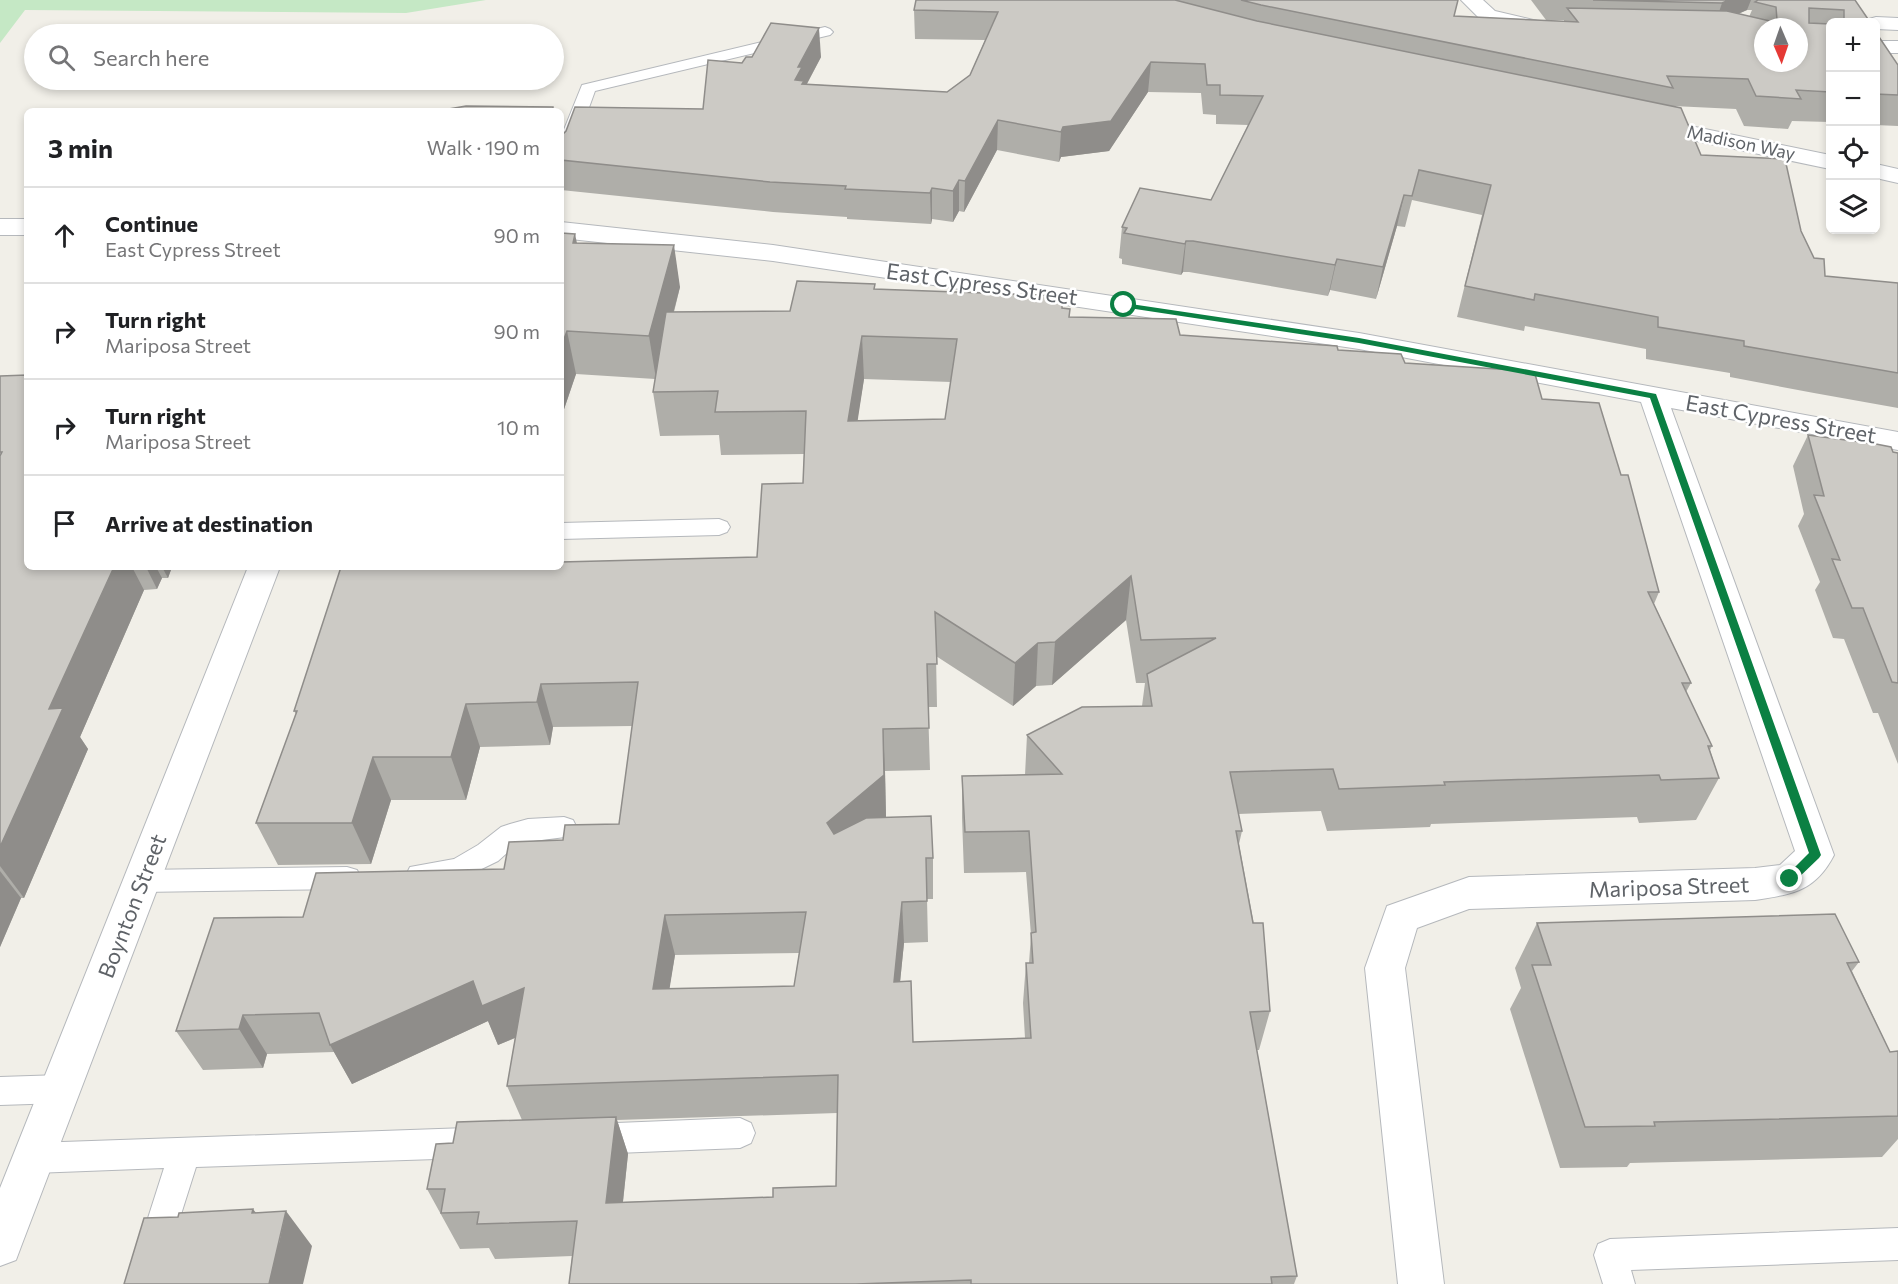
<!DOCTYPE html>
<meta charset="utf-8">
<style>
:root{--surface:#fff;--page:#f2f2f2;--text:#202124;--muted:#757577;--line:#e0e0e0}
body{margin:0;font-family:Commissioner,sans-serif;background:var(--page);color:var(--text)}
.controls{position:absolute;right:18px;top:18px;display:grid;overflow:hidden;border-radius:9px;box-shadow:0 3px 9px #0003}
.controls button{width:54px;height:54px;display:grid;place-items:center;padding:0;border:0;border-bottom:2px solid var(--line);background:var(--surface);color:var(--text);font:30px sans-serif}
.compass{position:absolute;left:1754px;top:18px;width:54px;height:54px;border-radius:50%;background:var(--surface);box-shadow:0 3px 9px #0003;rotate:178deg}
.stop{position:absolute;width:18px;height:18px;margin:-14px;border:4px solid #0b8043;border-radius:50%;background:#fff}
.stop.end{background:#0b8043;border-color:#fff;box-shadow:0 2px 6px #0008}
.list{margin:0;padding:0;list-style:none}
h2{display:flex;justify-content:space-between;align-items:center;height:78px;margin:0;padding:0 24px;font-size:26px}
h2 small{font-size:20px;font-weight:400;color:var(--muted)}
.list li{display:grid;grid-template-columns:39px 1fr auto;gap:18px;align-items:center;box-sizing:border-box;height:96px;padding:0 24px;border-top:2px solid var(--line)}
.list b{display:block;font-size:22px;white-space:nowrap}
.list p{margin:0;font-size:20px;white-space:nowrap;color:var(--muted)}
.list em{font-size:20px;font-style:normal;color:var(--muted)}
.icon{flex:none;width:33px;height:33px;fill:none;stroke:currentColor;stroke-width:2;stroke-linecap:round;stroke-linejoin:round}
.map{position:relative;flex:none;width:1898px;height:1284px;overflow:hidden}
.search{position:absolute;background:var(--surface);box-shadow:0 3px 9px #0003;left:24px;top:24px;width:540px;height:66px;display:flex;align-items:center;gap:15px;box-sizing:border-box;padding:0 21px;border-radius:33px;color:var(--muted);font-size:22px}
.panel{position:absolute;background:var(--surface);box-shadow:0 3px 9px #0003;left:24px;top:108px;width:540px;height:462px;border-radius:9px}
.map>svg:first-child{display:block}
</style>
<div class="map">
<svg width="1898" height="1284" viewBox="0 0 1898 1284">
<rect width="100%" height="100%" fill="#f1efe8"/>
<!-- green -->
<polygon fill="#c5e8c5" points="0,0 486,0 406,13 25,10 0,43"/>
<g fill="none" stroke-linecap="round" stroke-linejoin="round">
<!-- lane casing -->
<g stroke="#b5b8bc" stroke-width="2">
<g id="lane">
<polygon points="825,27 830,29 833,32 830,35 595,91 570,160 567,164 561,165 561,137 582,85"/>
<polygon points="719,519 727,522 730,527 727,532 719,535 561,539 561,523"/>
<polygon points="564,817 573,820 577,828 573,836 518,843 498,861 459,880 420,886 410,883 406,875 410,867 454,859 478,845 501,827 510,824 528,819"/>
<polygon points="347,867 357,870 361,878 357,886 347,889 142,892 132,889 128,881 132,873 142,870"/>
<polygon points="61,1075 72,1079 76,1089 72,1099 61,1103 0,1105 0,1077"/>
<polygon points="740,1118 751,1123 755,1133 751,1143 740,1148 592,1154 581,1149 577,1139 581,1129 592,1124"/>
<polygon points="467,1128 478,1133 482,1143 478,1153 467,1158 196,1167 159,1284 127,1284 164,1168 34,1173 23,1168 18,1158 23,1148 34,1143"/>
<polygon points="1898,1228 1898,1260 1631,1270 1635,1284 1603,1284 1594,1255 1598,1244 1610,1239"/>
</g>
</g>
<!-- street casing -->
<g stroke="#b5b8bc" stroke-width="2">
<g id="street">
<polygon points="1461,0 1483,0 1495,11 1550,24 1554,28 1550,32 1543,34 1481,20"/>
<polygon points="1876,17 1898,18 1898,30 1876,29 1876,22 1866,22 1869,19"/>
<rect x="1876" y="41" width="22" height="12"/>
<polygon points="1647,117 1830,155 1830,169 1639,129 1635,124 1639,119"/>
<polygon points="1876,164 1898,169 1898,183 1876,178"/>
<rect x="0" y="219" width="27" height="16"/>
<path d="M561 222 773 245 1359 333 1898 432V450L1671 408 1834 855C1815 892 1792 894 1755 900L1469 909 1417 928 1405 968 1444 1284H1398L1365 968 1387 906 1469 877 1755 868 1780 865 1795 851 1641 402 1359 349 773 261 561 238Z"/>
<polygon points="248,567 280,567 22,1244 16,1260 0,1266 0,1188"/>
</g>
</g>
<!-- lane -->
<use href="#lane" fill="#fff" fill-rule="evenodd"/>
<!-- street -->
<use href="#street" fill="#fff" fill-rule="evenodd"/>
</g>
<!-- wall -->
<g fill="#afaea9" fill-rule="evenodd">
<path d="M916 0H1458L1454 16 1564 21V20H1546L1531 0H1839L1870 22H1830V122L1792 121 1788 129 1744 126 1736 109 1673 106 1701 155 1801 231 1814 258 1825 276 1898 283V408L1814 393 1730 377V373L1646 359V349L1525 326 1524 331 1457 317 1482 215 1412 200 1405 227 1397 226 1376 299 1330 290 1328 296 1189 272H1183L1181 275 1122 264V259L1119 258 1122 227 1211 200 1248 125 1216 124V115L1203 114 1201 93 1148 92 1109 151 1061 157 1059 162 997 150 964 212 959 211 953 222 932 219 931 224 847 219V217L773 212 561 190V136L703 109 742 63 821 57 807 84 947 92 970 75 985 40 915 39 914 10ZM1747 10H1752L1749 17 1738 14Z"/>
<polygon points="1875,31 1898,65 1898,126 1875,125"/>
<path d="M561 233 577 243 680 287 674 312 790 311 875 289 1062 308 1069 317 1180 335 1338 350 1405 363 1542 399 1621 475 1659 592 1654 604 1691 683 1686 692 1712 746 1710 750 1719 778 1696 820 1639 823 1637 817 1431 824 1430 827 1327 831 1321 811 1238 814 1242 831 1239 844 1270 1011 1259 1050H1257L1297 1276 1294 1284H569L572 1256 495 1259 489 1248 460 1249 427 1189 453 1143 522 1120 507 1086 515 1038 498 1045 488 1021 352 1084 334 1052 267 1054 263 1068 203 1070 176 1031 303 917 504 869 563 840 619 824 632 726 553 727 550 745 480 747 466 800H391L371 864 278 865 256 823 296 714 294 711 757 557 803 483 804 454 721 455 719 435 660 436 653 392 655 379 576 374 561 418ZM864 379 951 382 945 419 857 421ZM1126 620 1136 683H1145L1142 706 1027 735 1025 775 962 776V818L964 873 1026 872 1031 935 1029 963H1026L1023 1003 1025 1038 913 1042 900 982 904 943 928 942 927 899H933V858L886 817 885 771 930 770 928 707H937L936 656 1013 706 1036 686 1052 685ZM799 953 794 986 669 989 675 955ZM837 1113 836 1186 773 1197 623 1202 628 1154 617 1120Z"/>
<polygon points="0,376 27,567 172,567 168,578 162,578 157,589 144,590 80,737 88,749 24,898 21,898 0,947"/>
<polygon points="1808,435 1898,453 1898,764 1878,713 1873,713 1844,639 1833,638 1815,590 1820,582 1798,526 1804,514 1793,466"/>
<polygon points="1537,923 1859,962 1852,971 1890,1052 1898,1051 1898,1139 1882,1157 1630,1163 1627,1167 1560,1168 1510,1009 1521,988 1515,968"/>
</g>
<!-- shaded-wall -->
<g fill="#8f8d8a">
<polygon points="1729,0 1751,0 1747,10 1715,24 1722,3"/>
<polygon points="819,28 821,57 804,89 795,80 798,67"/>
<polygon points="1151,62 1148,92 1109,151 1061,157 1059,162 1061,132 1063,127"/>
<polygon points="998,120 997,150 964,212 965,181"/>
<polygon points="959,180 959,211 953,222 953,191"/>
<polygon points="932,188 932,219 931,224 930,193"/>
<polygon points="1404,195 1397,226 1376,299 1383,267"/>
<polygon points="575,234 584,276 573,243"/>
<polygon points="1186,241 1183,272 1181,275 1185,244"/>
<polygon points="674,245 680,287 656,379 649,336"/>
<polygon points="1337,259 1330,290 1328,296 1335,265"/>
<polygon points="567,331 576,374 561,418 561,347"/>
<polygon points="862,336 864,379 851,464 848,421"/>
<polygon points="114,567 132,567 144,590 80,737 88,749 24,898 0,866 0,847 49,709"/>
<polygon points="146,567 156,567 162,578 157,589"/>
<polygon points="162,567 172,567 168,578"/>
<polygon points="1131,576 1126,620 1052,685 1055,642"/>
<polygon points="1038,643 1036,686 1013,706 1015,663"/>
<polygon points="541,684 553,727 550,745 537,702"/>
<polygon points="466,704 480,747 466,800 451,757"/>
<polygon points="883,729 885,771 886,817 831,865 827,823"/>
<polygon points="373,757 391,800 371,864 352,823"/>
<polygon points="0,871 21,898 0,947"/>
<polygon points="902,902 904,943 896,1022 894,982"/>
<polygon points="665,915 675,955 663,1029 653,989"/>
<polygon points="473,981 524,988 538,1028 498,1045 488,1021 352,1084 330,1045"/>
<polygon points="243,1015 267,1054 263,1068 239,1029"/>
<polygon points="616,1117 628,1154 619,1238 606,1203"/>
<polygon points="253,1209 279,1243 286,1211 312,1246 303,1284 269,1284 252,1213"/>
</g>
<!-- building -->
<g fill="#cccac5" stroke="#8f8d8a" stroke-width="1.5" fill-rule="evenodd">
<polygon points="916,0 1175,0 1257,21 1681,108 1701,155 1785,159 1801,231 1814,258 1824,259 1825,276 1898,283 1898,373 1744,346 1744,341 1658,327 1658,317 1535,294 1534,300 1465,286 1491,185 1419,170 1412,196 1404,195 1383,267 1337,259 1335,265 1193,241 1186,241 1185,244 1124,233 1127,228 1122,227 1140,188 1211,200 1263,96 1220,95 1220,85 1207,85 1205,64 1151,62 1111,121 1063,127 1061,132 998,120 965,181 959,180 953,191 932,188 930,193 845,189 846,186 770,182 561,160 561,136 566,131 575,107 703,109 708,60 742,63 746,57 752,57 771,23 819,28 798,67 802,67 795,80 804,81 802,84 947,92 970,75 998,12 914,10"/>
<path d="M1241 0H1458L1454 16 1578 22 1567 8 1727 11 1774 22 1777 20 1776 7 1755 2 1758 0H1855L1870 22H1844V10L1809 8V23L1830 24V92L1796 90 1801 99 1756 96 1748 79 1667 76 1673 88 1261 5ZM1763 27H1799V63H1763Z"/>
<polygon points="1593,0 1729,0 1722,3"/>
<polygon points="1875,31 1898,65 1898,95 1875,94"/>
<polygon points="466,106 553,107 553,111 448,111 449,109"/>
<polygon points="561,233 575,234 573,243 674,245 649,336 567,331 561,347"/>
<path d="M797 281 875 284 874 289 1063 296 1062 308 1070 309 1069 317 1176 319 1180 335 1337 346 1338 350 1401 354 1405 363 1513 370 1535 374 1542 399 1599 403 1621 475H1628L1659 592H1648L1691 683H1682L1712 746H1708L1719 778 1661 780 1659 775 1444 782 1445 785 1339 789 1333 769 1230 772 1242 831H1236L1253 923H1263L1270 1011 1250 1012 1297 1276 1271 1277 1272 1284H971V1280L856 1284H569L577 1221 477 1224 479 1212 441 1213 445 1189H427L436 1144 453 1143 457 1122 616 1117 606 1203 773 1197V1188L836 1186 838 1075 507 1086 524 988 482 1006 473 981 330 1045 319 1013 243 1015 239 1029 176 1031 214 918 303 917 316 873 504 869 509 842 563 840 565 825 619 824 638 682 541 684 537 702 466 704 451 757H373L352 823H256L297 711H294L341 567H561V562L757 557 762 484 803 483 806 411 715 412 718 391 653 392 666 312 790 311ZM862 336 957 339 945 419 848 421ZM1131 576 1141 640 1216 638 1147 674 1152 706 1082 707 1027 735 1062 774 962 776 965 832 1029 831 1036 932 1031 933 1033 963H1026L1031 1038 913 1042 911 981 894 982 902 902 927 901 926 858H933L931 816 866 818 834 834 827 823 884 775 883 729 929 728 927 664H937L935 612 1015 663 1038 643 1055 642ZM806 912 794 986 653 989 665 915Z"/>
<polygon points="27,375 27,567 114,567 49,709 63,708 0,847 0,456 2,452 0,452 0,376"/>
<polygon points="1808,435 1876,444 1891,447 1893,452 1898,453 1898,683 1892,682 1863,608 1852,608 1832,559 1840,560 1814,495 1824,496"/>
<polygon points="1835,914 1859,962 1847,963 1890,1052 1898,1051 1898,1116 1654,1122 1655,1126 1585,1127 1532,965 1551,965 1537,923"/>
<polygon points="253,1209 252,1213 286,1211 269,1284 124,1284 144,1218 178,1217 179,1213"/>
</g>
<!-- route -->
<polygon fill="#0b8043" points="1124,303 1359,338 1656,394 1821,855 1819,858 1794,882 1786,882 1786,876 1809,853 1650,398 1359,343 1122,307 1122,303"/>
<g text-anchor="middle" stroke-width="5" stroke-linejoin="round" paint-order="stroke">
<!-- far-street labels -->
<g font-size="18" fill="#5f6368" stroke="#fff">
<text transform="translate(1741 143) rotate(12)" y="6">Madison Way</text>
</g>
<!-- street labels -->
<g font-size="22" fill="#5f6368" stroke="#fff">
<text transform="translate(982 284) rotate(8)" y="8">East Cypress Street</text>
<text transform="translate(1781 419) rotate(10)" y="8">East Cypress Street</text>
<text transform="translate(1669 887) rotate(-2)" y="8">Mariposa Street</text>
<text transform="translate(132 906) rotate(-69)" y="8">Boynton Street</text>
</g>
</g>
</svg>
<div class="controls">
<button>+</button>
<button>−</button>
<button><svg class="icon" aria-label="locate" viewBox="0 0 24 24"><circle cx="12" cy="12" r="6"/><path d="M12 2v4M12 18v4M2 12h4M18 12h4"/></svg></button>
<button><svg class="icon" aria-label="layers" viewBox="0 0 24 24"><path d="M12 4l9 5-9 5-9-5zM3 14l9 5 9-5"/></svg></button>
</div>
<svg class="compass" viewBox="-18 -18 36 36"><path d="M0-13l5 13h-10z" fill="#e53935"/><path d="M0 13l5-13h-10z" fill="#757577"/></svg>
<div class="stop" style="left:1124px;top:305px"></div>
<div class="stop end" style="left:1790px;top:879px"></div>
<div class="search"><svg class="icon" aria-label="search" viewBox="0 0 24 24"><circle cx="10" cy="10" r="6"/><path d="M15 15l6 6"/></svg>Search here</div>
<section class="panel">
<h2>3 min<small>Walk · 190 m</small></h2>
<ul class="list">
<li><svg class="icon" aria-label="ahead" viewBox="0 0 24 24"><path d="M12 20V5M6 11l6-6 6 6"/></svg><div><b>Continue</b><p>East Cypress Street</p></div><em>90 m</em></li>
<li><svg class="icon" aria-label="right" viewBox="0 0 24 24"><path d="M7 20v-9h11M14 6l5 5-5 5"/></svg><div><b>Turn right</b><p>Mariposa Street</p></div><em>90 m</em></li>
<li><svg class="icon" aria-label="right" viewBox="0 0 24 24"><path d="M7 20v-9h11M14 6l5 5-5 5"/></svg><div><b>Turn right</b><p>Mariposa Street</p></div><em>10 m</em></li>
<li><svg class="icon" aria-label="arrive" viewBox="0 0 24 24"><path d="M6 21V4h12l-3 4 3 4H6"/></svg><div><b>Arrive at destination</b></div></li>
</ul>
</section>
</div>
